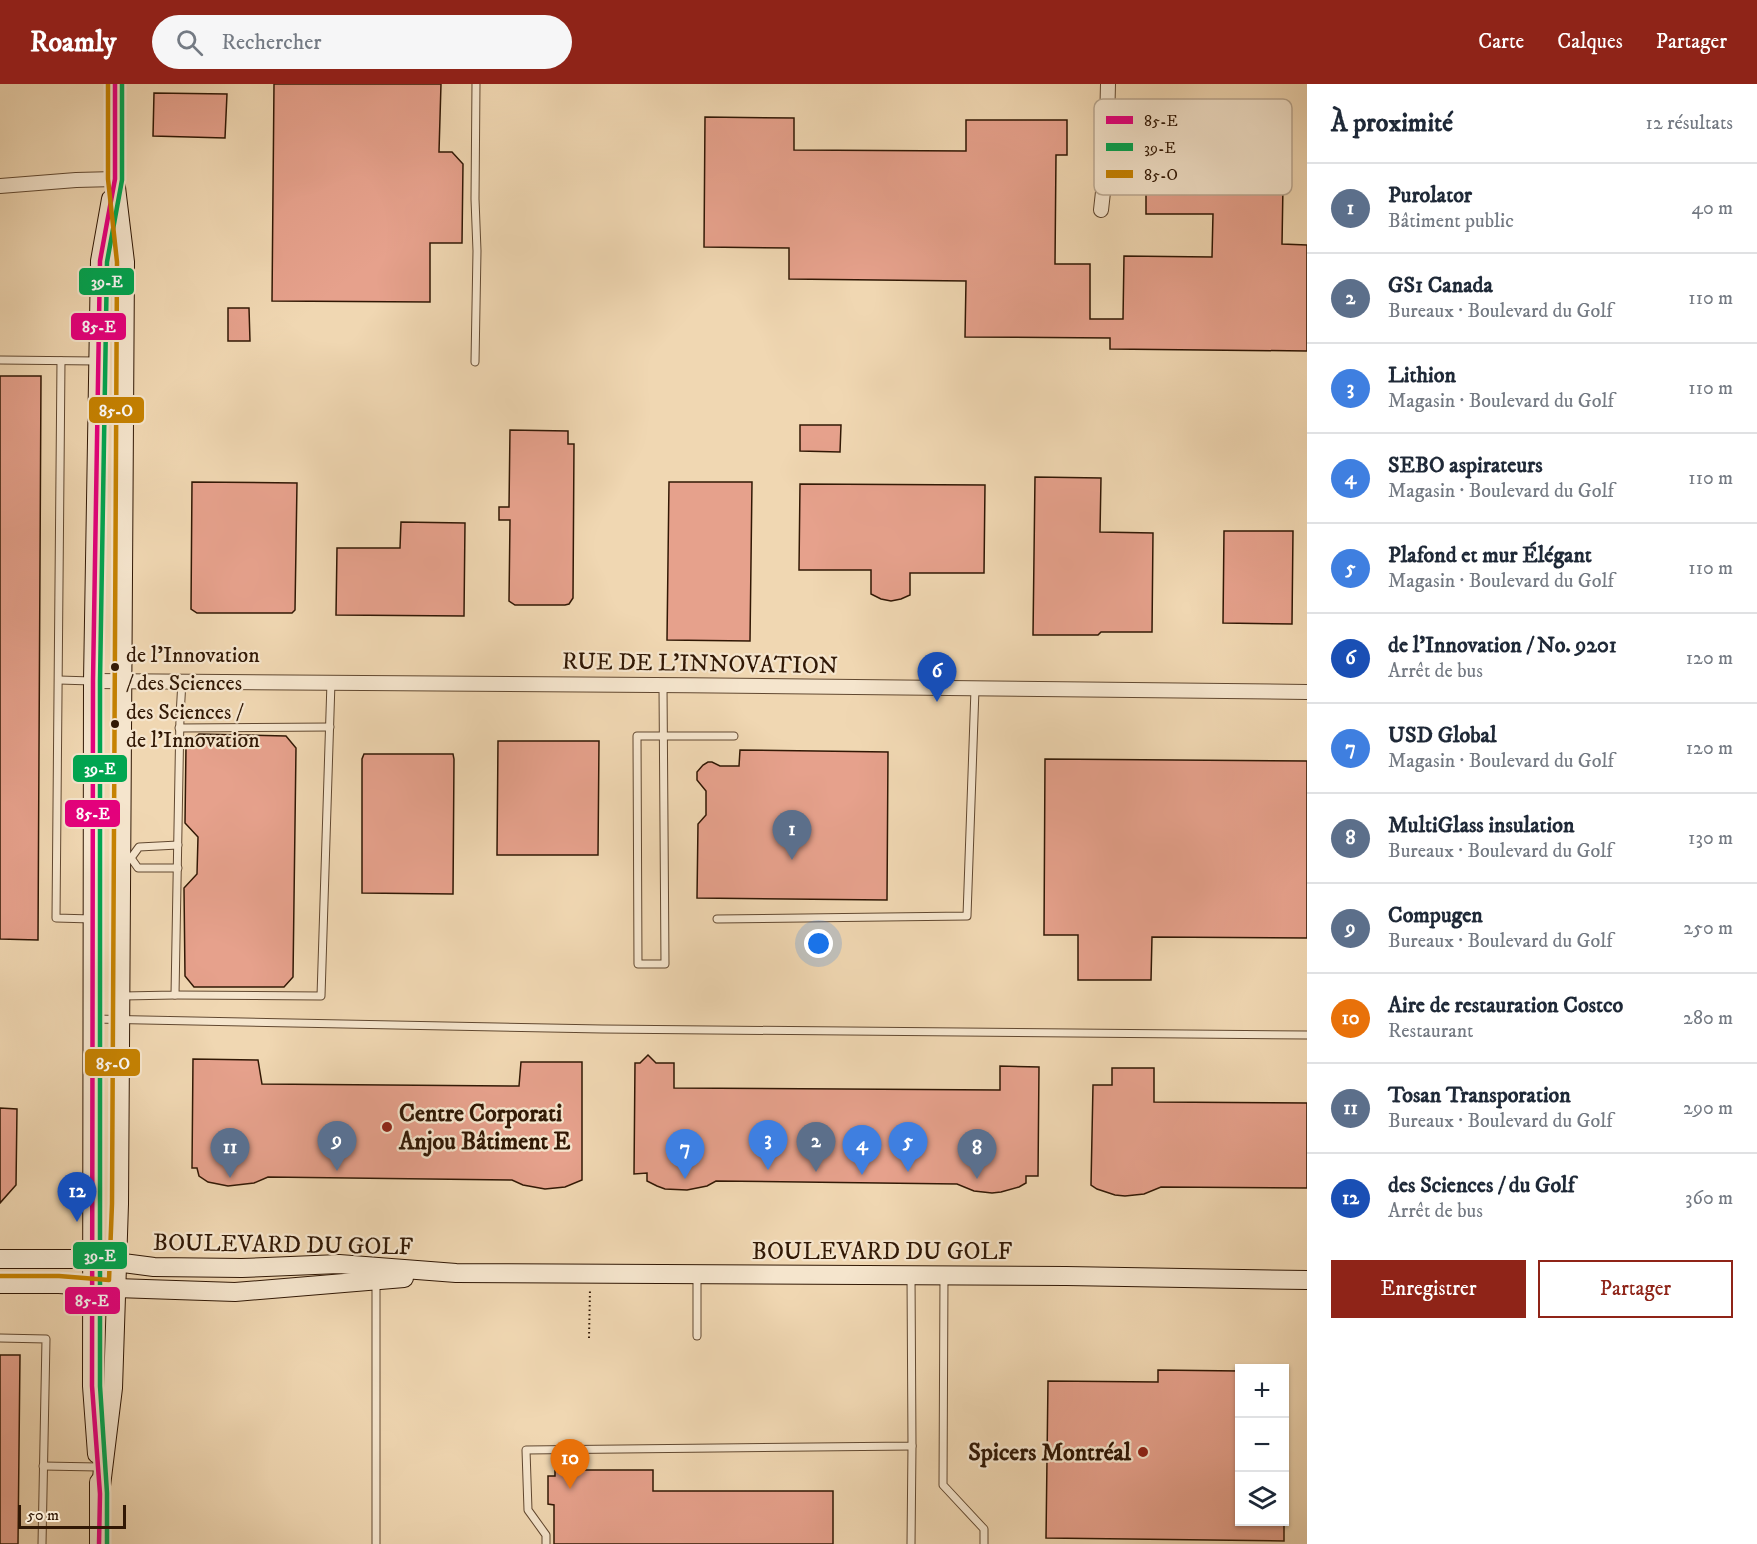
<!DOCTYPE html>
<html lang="fr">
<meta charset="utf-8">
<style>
:root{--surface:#fff;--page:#f6f6f7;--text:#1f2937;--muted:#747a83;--line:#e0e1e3;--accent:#8f2418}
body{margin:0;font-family:"IM FELL DW Pica",serif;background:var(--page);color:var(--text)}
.controls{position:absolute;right:18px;bottom:18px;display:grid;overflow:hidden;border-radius:0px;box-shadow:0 2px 4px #0004}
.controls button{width:54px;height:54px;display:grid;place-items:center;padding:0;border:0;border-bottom:2px solid var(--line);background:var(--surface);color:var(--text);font:30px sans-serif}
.scale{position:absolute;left:18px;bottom:15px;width:108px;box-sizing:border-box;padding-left:6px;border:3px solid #311805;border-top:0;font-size:16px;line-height:21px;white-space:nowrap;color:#311805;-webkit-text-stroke:4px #f5e5cd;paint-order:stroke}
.you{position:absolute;left:819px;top:860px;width:21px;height:21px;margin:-15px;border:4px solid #fff;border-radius:50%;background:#1a73e8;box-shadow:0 0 0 9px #1a73e833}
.badge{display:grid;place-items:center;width:39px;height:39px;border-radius:50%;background:var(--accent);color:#fff;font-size:20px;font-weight:700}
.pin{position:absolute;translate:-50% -50px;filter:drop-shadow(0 2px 3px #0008)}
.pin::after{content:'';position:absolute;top:32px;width:21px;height:18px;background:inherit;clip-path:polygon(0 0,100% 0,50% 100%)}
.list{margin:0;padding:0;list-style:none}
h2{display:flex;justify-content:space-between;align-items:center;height:78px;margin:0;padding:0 24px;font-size:26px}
h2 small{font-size:20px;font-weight:400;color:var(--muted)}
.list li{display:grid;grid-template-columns:39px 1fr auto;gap:18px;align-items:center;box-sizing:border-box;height:90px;padding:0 24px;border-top:2px solid var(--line)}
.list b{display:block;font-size:22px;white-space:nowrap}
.list p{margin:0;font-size:20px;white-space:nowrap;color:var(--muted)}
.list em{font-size:20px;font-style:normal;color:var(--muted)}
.actions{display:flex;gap:12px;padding:18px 24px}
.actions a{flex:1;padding:14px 0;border:2px solid var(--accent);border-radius:0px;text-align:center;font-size:21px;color:var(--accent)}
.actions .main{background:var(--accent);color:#fff}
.icon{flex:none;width:33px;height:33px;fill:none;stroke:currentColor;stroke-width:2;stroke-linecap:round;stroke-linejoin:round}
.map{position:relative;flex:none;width:1307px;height:1460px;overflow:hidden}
header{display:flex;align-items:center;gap:36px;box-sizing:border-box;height:84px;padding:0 30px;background:var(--accent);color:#fff}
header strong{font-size:28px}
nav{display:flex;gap:33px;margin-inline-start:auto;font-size:21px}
.search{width:420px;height:54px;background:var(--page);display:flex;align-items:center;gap:15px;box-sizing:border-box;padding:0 21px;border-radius:33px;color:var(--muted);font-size:22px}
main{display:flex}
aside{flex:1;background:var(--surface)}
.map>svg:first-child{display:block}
</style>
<header>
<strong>Roamly</strong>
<div class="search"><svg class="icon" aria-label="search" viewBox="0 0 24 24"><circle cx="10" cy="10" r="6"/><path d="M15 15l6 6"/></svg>Rechercher</div>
<nav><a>Carte</a><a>Calques</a><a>Partager</a></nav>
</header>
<main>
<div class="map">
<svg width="1307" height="1460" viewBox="0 0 1307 1460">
<rect width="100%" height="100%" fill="#f0d7b2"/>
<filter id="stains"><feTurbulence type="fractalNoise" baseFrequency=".00333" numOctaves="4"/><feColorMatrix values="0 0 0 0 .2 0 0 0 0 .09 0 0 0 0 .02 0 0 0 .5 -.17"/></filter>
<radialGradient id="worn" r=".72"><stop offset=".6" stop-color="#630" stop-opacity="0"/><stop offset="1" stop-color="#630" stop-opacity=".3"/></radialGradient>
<!-- building -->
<g fill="#e6a18c" stroke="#311805" stroke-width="1.5">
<polygon points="274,0 441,0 439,68 452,68 463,80 462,159 430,159 430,218 272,217"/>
<polygon points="154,9 227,10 225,54 153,52"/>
<polygon points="705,33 794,34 794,66 966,67 966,36 1067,36 1067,71 1056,71 1055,180 1090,180 1090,235 1123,235 1124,172 1212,173 1213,130 1146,130 1146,100 1283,101 1282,160 1307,161 1307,267 1110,265 1110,254 965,253 966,197 789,195 789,164 704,163"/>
<polygon points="228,224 249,224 250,257 228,257"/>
<polygon points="0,292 41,292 38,856 0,855"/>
<polygon points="800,341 841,341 840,368 800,367"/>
<polygon points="510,346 568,347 568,360 574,360 573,514 569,520 565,521 515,521 509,517 510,436 499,436 499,423 509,423"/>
<polygon points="1035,393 1101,394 1100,448 1153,449 1152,548 1101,548 1098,551 1033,551"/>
<polygon points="192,398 297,399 295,526 292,529 197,529 191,525"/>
<polygon points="669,398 752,398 750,557 667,556"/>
<polygon points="800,400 985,401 984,489 910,489 910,511 901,515 891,517 881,515 871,510 871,486 799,486"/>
<polygon points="401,438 465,439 464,532 336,531 337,464 400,464"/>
<polygon points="1224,447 1293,447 1292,540 1223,539"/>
<polygon points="199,650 286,652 296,664 293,893 284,903 194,903 185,892 184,804 197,790 198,753 185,739 186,662"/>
<polygon points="498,657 599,657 598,771 497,771"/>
<polygon points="740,666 888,668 887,816 697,814 698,740 706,731 706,707 697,696 697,688 703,681 708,678 712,678 720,682 739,682"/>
<polygon points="364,670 453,670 454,675 453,810 362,809 362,675"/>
<polygon points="1045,675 1307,677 1307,854 1152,853 1151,896 1078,896 1078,851 1044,851"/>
<polygon points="648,971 656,979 674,979 674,1004 1000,1006 1000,982 1039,983 1038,1092 1026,1092 1026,1099 1019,1103 1001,1108 992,1109 974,1107 957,1100 716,1097 707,1102 687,1106 665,1105 657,1102 647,1097 647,1089 634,1090 635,979 640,979"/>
<polygon points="193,975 258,976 262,1000 519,1002 521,978 582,978 582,1096 565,1103 545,1105 523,1101 512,1096 268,1093 254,1099 228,1102 208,1098 199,1092 197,1084 192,1084"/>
<polygon points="1112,984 1154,984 1154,1018 1307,1019 1307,1104 1161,1103 1144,1110 1125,1112 1115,1111 1097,1105 1091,1101 1093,1001 1112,1001"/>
<polygon points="0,1024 17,1025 16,1101 0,1119"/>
<polygon points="0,1271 20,1271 18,1460 0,1460"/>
<polygon points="1158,1286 1239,1287 1239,1437 1284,1437 1284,1457 1046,1454 1048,1297 1158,1298"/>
<polygon points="555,1386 653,1386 653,1407 833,1407 833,1460 554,1460 554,1421 548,1420 548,1392 555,1392"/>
</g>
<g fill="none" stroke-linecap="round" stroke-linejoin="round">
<!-- lane casing -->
<g stroke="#614830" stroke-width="9">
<g id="lane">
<polyline points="0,276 96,277"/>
<polyline points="61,277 56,834 92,835"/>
<polyline points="475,278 477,167 475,115 476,0"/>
<polyline points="59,596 92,597"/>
<polyline points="663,602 665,880 638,880 637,652 734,652"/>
<polyline points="179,644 330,643"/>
<polyline points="131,774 138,784 178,784"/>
<polyline points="131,774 139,763 178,761"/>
<polyline points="717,835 967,832 975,605"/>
<polyline points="175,911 321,912 331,598"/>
<polyline points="123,912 175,911 180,632 182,597"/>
<polyline points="94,935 602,945 1307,951"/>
<polyline points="944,1192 943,1401 984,1445 984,1460"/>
<polyline points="697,1252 697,1190"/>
<polyline points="0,1254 46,1255 42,1460"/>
<polyline points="43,1382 98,1383"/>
<polyline points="376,1460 376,1197"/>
<polyline points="546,1460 546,1451 528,1426 526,1366 912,1362 911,1191"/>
<polyline points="911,1460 912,1362"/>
</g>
</g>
<!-- street casing -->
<g stroke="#614830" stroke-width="16">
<g id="street">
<polyline points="0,102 76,96 115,95"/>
<polyline points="1101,126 1106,81 1108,0"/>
<path d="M93 597C498 598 902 604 1307 608"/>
</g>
</g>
<!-- secondary casing -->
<g stroke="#311805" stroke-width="20">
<g id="secondary">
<polyline points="0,1175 92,1175 154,1183 242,1184 339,1180 456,1189 1066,1192 1307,1196"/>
<polyline points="0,1200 59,1200 116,1204 235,1208 404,1194"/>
<polyline points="97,1370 92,1302 93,597 100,177 111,115"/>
<polyline points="100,1410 113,1304 119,1120 125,178 115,95 115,0"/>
<polyline points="99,1460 99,1398"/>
</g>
</g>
<!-- path -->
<polyline stroke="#311805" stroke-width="2" stroke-dasharray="1.5 3" stroke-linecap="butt" points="589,1254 590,1205"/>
<!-- lane -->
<use href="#lane" stroke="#f5e5cd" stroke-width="7"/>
<!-- street -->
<use href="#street" stroke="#f5e5cd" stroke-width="14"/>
<!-- secondary -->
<use href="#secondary" stroke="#f5e5cd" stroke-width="18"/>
<!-- bus-1 casing -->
<g stroke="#f5e5cd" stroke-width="9">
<polyline id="bus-1" points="99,1460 100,1410 92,1302 93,597 100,177 115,95 115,0"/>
</g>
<!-- bus-2 casing -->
<g stroke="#f5e5cd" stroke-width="9">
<polyline id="bus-2" points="107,1460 107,1409 100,1302 100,597 107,178 122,96 122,0"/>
</g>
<!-- bus-3 casing -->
<g stroke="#f5e5cd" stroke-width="9">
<polyline id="bus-3" points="0,1192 59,1192 109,1196 112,1120 117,178 108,95 108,0"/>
</g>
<!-- bus-1 -->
<use href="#bus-1" stroke="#e5007d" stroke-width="4.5"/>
<!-- bus-2 -->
<use href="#bus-2" stroke="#00a651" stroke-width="4.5"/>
<!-- bus-3 -->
<use href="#bus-3" stroke="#c68201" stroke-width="4.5"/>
</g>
<!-- markers -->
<g fill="#311805" stroke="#f5e5cd" stroke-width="2">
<circle cx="115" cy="583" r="5"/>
<circle cx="115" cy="640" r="5"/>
</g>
<g fill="#8f2418" stroke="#f5e5cd" stroke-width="2">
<circle cx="387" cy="1043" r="6"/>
<circle cx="1143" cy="1368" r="6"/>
</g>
<g text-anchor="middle" stroke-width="4.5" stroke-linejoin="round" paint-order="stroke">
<!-- bus labels -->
<g font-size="22" fill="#311805" stroke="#f5e5cd" text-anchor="start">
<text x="126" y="578">de l'Innovation<tspan x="126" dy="28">/ des Sciences</tspan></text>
<text x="126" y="635">des Sciences /<tspan x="126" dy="28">de l'Innovation</tspan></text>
</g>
<!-- street labels -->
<g font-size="24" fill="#311805" stroke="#f5e5cd">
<text transform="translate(700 579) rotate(1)" y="8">RUE DE L'INNOVATION</text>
<text transform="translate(283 1160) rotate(1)" y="8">BOULEVARD DU GOLF</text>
<text x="882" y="1175">BOULEVARD DU GOLF</text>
</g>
<!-- poi labels -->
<g font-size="24" font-weight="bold" fill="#311805" stroke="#f5e5cd" text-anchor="start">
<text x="399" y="1037">Centre Corporati<tspan x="399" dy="28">Anjou Bâtiment E</tspan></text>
<text x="1131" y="1376" text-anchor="end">Spicers Montréal</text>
</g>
</g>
<!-- legend -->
<rect x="1094" y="15" width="198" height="96" rx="9" fill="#f5e5cd" stroke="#baa891" stroke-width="1.5"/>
<rect x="1106" y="32" width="27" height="8" fill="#e5007d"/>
<rect x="1106" y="59" width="27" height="8" fill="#00a651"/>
<rect x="1106" y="86" width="27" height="8" fill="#c68201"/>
<g font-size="16" fill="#311805">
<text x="1144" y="42">85-E</text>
<text x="1144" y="69">39-E</text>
<text x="1144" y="96">85-O</text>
</g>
<g stroke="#f5e5cd" stroke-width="2">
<rect x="78" y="183" width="57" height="29" rx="6" fill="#00a651"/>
<rect x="70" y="228" width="57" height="29" rx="6" fill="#e5007d"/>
<rect x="88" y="312" width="57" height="28" rx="6" fill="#c68201"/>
<rect x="72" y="670" width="56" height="29" rx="6" fill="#00a651"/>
<rect x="64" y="715" width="57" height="29" rx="6" fill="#e5007d"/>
<rect x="84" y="964" width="57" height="29" rx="6" fill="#c68201"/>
<rect x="72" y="1157" width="56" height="29" rx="6" fill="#00a651"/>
<rect x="64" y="1202" width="57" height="29" rx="6" fill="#e5007d"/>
</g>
<g font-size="16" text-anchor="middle" font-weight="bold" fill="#fff">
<text x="107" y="203">39-E</text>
<text x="99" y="248">85-E</text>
<text x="116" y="332">85-O</text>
<text x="100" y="690">39-E</text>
<text x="93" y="735">85-E</text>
<text x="113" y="985">85-O</text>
<text x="100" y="1177">39-E</text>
<text x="92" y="1222">85-E</text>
</g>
<rect width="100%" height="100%" filter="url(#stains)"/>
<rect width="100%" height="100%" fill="url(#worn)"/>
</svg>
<div class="controls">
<button>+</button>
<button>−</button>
<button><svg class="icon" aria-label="layers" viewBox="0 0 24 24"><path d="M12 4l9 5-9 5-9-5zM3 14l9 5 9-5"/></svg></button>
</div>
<div class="scale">50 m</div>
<div class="you"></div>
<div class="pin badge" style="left:792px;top:776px;background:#5c6f8a">1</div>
<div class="pin badge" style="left:816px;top:1088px;background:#5c6f8a">2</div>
<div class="pin badge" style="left:768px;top:1086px;background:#3f7fe0">3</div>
<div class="pin badge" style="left:862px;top:1091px;background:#3f7fe0">4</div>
<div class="pin badge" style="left:908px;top:1088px;background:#3f7fe0">5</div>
<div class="pin badge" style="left:937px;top:618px;background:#1a4fb4">6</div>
<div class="pin badge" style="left:685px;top:1095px;background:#3f7fe0">7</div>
<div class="pin badge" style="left:977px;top:1095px;background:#5c6f8a">8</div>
<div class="pin badge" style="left:337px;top:1087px;background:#5c6f8a">9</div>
<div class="pin badge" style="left:570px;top:1405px;background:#e8710a">10</div>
<div class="pin badge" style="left:230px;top:1094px;background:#5c6f8a">11</div>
<div class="pin badge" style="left:77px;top:1138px;background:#1a4fb4">12</div>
</div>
<aside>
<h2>À proximité<small>12 résultats</small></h2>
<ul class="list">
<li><span class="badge" style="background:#5c6f8a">1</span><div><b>Purolator</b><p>Bâtiment public</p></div><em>40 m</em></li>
<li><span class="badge" style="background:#5c6f8a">2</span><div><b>GS1 Canada</b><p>Bureaux · Boulevard du Golf</p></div><em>110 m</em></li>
<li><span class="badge" style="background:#3f7fe0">3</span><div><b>Lithion</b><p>Magasin · Boulevard du Golf</p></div><em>110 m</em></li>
<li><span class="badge" style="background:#3f7fe0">4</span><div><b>SEBO aspirateurs</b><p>Magasin · Boulevard du Golf</p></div><em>110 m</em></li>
<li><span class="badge" style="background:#3f7fe0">5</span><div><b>Plafond et mur Élégant</b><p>Magasin · Boulevard du Golf</p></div><em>110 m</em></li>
<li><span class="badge" style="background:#1a4fb4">6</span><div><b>de l'Innovation / No. 9201</b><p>Arrêt de bus</p></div><em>120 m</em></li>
<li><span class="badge" style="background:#3f7fe0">7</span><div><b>USD Global</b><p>Magasin · Boulevard du Golf</p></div><em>120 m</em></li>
<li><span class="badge" style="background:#5c6f8a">8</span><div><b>MultiGlass insulation</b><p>Bureaux · Boulevard du Golf</p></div><em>130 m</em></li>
<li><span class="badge" style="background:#5c6f8a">9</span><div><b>Compugen</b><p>Bureaux · Boulevard du Golf</p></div><em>250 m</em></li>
<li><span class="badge" style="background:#e8710a">10</span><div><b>Aire de restauration Costco</b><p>Restaurant</p></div><em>280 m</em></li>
<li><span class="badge" style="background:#5c6f8a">11</span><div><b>Tosan Transporation</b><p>Bureaux · Boulevard du Golf</p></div><em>290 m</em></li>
<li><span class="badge" style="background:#1a4fb4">12</span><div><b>des Sciences / du Golf</b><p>Arrêt de bus</p></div><em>360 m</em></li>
</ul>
<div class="actions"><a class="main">Enregistrer</a><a>Partager</a></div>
</aside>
</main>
